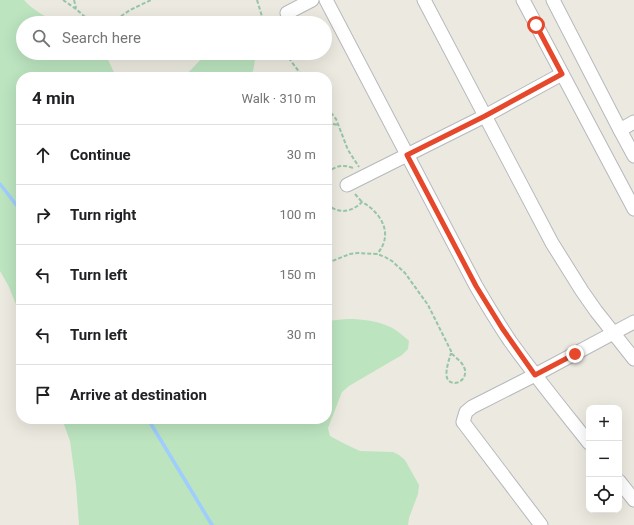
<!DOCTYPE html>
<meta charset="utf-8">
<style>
:root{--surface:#fff;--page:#f2f2f2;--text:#202124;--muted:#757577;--line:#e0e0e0}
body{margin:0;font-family:Roboto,sans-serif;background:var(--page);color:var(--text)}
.controls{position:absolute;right:12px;bottom:12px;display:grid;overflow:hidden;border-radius:8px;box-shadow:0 4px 16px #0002}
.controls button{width:36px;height:36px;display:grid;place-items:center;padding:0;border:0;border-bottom:1px solid var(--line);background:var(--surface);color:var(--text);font:20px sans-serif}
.stop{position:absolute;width:12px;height:12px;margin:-9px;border:3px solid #e6482c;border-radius:50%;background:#fff}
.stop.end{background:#e6482c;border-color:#fff;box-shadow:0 1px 4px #0008}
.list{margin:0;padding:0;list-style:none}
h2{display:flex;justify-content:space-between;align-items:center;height:52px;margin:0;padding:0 16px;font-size:17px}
h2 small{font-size:13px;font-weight:400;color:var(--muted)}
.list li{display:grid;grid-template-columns:26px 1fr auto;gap:12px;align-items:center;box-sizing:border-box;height:60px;padding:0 16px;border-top:1px solid var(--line)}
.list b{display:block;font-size:15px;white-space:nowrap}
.list em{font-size:13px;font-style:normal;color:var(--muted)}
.icon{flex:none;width:22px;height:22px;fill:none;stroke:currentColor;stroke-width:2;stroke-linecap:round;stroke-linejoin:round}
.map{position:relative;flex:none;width:634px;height:525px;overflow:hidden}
.search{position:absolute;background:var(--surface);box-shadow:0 4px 16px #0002;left:16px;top:16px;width:316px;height:44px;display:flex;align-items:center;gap:10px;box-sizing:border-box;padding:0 14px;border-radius:22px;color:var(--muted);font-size:15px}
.panel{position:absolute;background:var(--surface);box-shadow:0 4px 16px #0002;left:16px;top:72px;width:316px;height:352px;border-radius:16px}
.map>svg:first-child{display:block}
</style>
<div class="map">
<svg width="634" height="525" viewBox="0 0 634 525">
<rect width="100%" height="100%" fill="#eceae0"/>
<!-- green -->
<g fill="#bce4bf">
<path d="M0 0H24C34 11 46 17 59 23H23V53H105L116 77H21V314L18 309 8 285 0 271Z"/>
<polygon points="207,53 256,53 256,55 253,71 248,77 184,77"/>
<path d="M347 319C363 319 383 321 397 331 401 334 405 337 409 341L408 349 402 355 349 386 342 392 328 428 330 436 345 444 360 451 393 452 399 455 405 460 419 485 418 494 409 518 408 525H79L76 485 70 441 62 419H327V321Z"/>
</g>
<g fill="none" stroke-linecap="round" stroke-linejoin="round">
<!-- stream -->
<g stroke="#9ecdfe" stroke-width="3.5">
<polyline points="0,184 21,211"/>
<polyline points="148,419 212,525"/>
</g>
<!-- street casing -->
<g stroke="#b6b8bd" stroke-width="15">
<g id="street">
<path d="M326 0 476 286C487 305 498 323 510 341 535 376 562 409 589 443"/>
<polyline points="424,0 552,243 582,291 596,311 634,359"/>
<polyline points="523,0 634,209"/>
<polyline points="553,0 620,130 634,156"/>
<polyline points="287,13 312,0"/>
<polyline points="620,130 634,122"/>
<polyline points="347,185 485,116 562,74"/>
<polyline points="619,481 634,500"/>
<polyline points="541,525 463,422 466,412 472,407 535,375 634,322"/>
</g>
</g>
<!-- path -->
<g stroke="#96c5a7" stroke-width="2" stroke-dasharray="4 2" stroke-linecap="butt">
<polyline points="63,0 76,9 92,23"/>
<polyline points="74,0 76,8"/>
<polyline points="257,0 264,23"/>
<polyline points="111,23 130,10 151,0"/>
<polyline points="285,53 303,77"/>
<polyline points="327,108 336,119 348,150 359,167"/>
<polyline points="327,123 339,125"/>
<path d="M327 173C335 166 343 164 353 168"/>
<polyline points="355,194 362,202"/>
<path d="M327 204C338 214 351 213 362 202 382 213 394 235 377 254"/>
<path d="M327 263 350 254 358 253 377 254 385 257 392 261 405 273 428 305 451 351V353C455 357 462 362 464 367 470 380 452 389 447 378 445 371 449 360 451 353"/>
</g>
<!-- street -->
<use href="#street" stroke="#fff" stroke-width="13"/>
</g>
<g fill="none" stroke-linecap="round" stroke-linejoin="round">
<!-- route -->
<polyline stroke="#e6482c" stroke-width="5" points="536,25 562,74 485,116 407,155 476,286 502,328 535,375 575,354"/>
</g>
</svg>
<div class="controls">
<button>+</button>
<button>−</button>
<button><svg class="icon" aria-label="locate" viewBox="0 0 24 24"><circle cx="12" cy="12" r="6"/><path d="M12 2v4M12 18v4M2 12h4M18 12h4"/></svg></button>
</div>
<div class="stop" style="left:536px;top:25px"></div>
<div class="stop end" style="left:575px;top:354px"></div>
<div class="search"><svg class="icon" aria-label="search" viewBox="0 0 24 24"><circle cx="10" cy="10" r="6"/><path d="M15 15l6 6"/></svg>Search here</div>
<section class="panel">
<h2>4 min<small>Walk · 310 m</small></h2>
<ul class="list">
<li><svg class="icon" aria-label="ahead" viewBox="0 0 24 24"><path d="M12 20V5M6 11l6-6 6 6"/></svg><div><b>Continue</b></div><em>30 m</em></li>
<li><svg class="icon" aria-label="right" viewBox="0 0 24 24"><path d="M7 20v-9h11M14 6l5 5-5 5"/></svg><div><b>Turn right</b></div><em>100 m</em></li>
<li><svg class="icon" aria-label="left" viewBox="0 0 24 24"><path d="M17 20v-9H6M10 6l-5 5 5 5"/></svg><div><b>Turn left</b></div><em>150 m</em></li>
<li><svg class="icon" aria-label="left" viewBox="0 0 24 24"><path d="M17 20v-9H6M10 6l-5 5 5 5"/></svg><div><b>Turn left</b></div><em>30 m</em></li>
<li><svg class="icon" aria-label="arrive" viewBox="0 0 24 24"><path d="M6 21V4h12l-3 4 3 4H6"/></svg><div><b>Arrive at destination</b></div></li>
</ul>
</section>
</div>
